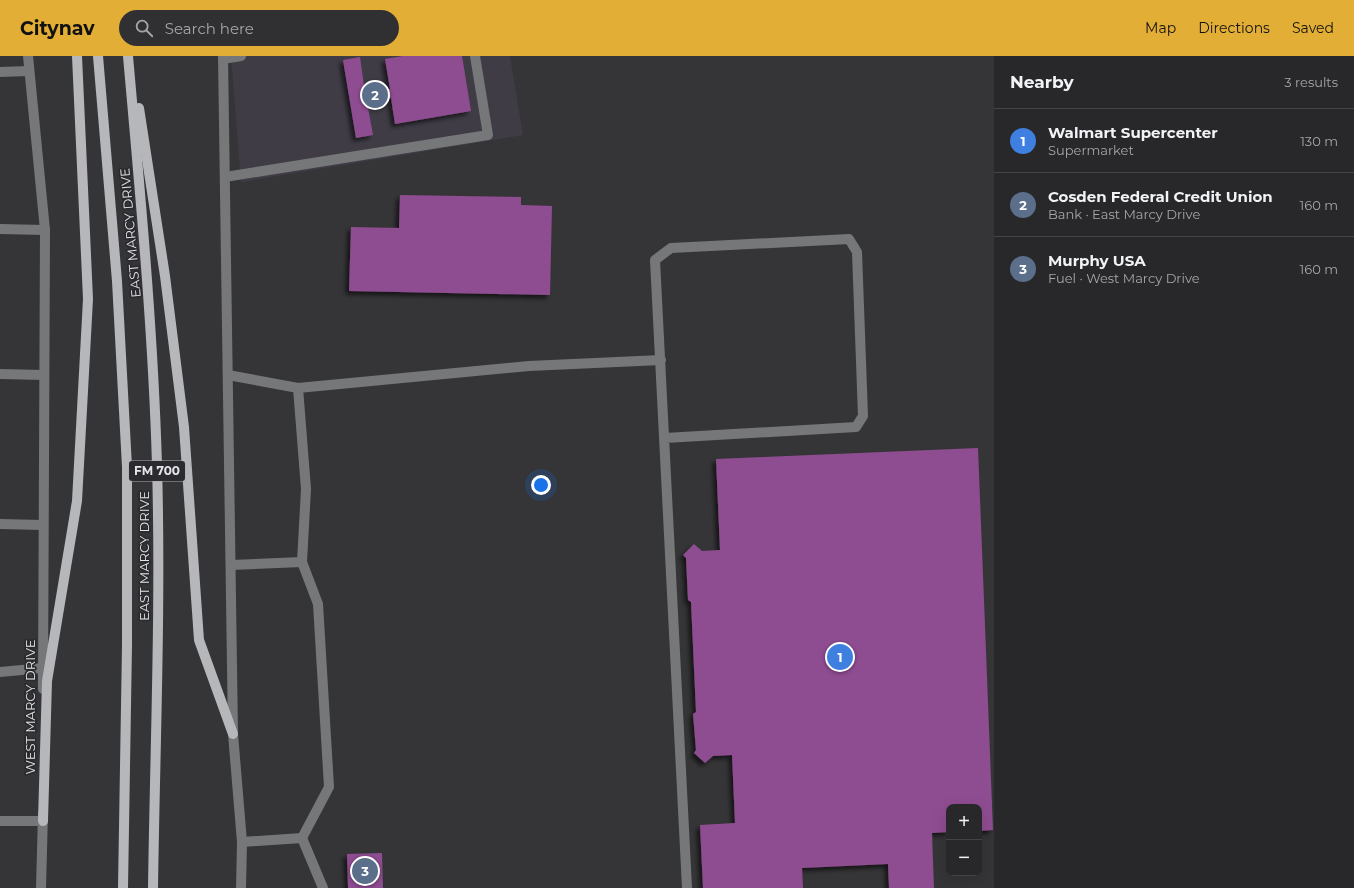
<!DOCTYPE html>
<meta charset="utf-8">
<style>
:root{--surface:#28282a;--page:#303032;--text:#f1f3f6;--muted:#a5a6a8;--line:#444447;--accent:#e3ae35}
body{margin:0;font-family:Montserrat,sans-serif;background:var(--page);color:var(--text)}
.controls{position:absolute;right:12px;bottom:12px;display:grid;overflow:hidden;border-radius:8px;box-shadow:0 4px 16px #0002}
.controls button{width:36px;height:36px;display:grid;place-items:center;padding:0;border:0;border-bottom:1px solid var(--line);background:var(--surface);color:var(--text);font:20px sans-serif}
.you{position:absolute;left:541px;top:429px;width:14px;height:14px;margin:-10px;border:3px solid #fff;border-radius:50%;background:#1a73e8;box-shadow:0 0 0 6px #1a73e833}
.badge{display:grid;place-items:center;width:26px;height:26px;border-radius:50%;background:var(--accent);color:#fff;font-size:13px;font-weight:700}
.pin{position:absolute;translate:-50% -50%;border:2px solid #fff;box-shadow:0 1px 4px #0006}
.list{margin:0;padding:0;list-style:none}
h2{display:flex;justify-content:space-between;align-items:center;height:52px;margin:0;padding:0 16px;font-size:17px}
h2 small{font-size:13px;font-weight:400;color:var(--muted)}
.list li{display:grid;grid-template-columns:26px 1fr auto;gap:12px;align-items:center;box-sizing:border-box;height:64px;padding:0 16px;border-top:1px solid var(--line)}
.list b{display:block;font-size:15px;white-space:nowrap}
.list p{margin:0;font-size:13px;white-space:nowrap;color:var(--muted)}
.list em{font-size:13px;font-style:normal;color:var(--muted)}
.icon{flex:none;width:22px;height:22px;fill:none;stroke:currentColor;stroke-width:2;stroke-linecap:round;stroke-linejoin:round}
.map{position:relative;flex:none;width:994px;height:832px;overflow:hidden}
header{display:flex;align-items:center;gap:24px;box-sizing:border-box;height:56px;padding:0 20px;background:var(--accent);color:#111}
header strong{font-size:19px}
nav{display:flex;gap:22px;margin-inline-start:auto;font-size:14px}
.search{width:280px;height:36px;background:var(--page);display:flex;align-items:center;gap:10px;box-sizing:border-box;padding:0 14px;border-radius:22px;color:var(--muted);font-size:15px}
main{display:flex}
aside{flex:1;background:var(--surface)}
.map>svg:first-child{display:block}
</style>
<header>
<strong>Citynav</strong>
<div class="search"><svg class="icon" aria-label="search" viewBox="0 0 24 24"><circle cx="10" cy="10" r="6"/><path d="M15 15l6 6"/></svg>Search here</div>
<nav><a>Map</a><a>Directions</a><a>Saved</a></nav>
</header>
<main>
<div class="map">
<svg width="994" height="832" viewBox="0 0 994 832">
<defs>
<filter id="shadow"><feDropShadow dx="-3.5" dy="3.5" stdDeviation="2" flood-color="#0009"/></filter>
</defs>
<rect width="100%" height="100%" fill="#353538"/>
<!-- built -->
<polygon fill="#3f3c46" points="231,0 510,0 523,79 241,126"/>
<!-- building -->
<g fill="#8f4e91" filter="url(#shadow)">
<polygon points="403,0 462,0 471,55 395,68 391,42 367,46 373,79 356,82 343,4 360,1 365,37 390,33 385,3"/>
<polygon points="400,139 521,141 521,149 552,150 550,239 349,235 351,171 399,172"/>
<polygon points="978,392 993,774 979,775 979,751 949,751 949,776 932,777 934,832 889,832 888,808 802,812 803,832 703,832 700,769 735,767 732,699 713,700 705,707 694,697 696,694 693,658 696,656 691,546 688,544 686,502 683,499 694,488 702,495 720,494 716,403"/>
<polygon points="382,797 383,832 348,832 347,798"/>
</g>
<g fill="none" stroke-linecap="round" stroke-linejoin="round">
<!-- minor -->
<g stroke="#767778" stroke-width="10">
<polyline points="28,0 45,174 43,633"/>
<polyline points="223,0 233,678 242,786 241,832"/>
<polyline points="223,3 241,0"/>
<polyline points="0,16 29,15"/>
<polyline points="225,121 488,79 475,0"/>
<polyline points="0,173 45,174"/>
<polyline points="0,318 44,319"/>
<polyline points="228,319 298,332 306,433 302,506 231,509"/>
<polyline points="298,332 529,310 661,304"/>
<polyline points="665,382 856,371 863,360 857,196 849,183 671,192 655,204 687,832"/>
<polyline points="0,468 42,469"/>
<polyline points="302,506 318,548 329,731 302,782"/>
<polyline points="0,616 43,612"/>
<polyline points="0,765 43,765"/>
<polyline points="242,786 302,782 323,832"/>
<polyline points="41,832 43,757"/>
</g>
<!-- major -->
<g stroke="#b5b7bb" stroke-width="10">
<polyline points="98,0 117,225 127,411 127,589 123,832"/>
<path d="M128 0C140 136 153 272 157 409 161 550 155 691 153 832"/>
<polyline points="139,52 165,220 184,371 199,584 233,678"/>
<polyline points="43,765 47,625 77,445 88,243 77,0"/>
</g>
</g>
<g text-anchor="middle" stroke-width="3.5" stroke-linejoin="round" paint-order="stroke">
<!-- shield labels -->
<rect fill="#2b2a2e" stroke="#acacaf" stroke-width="1" x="129" y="405" width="56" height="20" rx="3"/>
<g font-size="12" font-weight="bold" fill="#e4e4e6">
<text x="157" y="419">FM 700</text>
</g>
<!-- street labels -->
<g font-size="13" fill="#e4e4e6" stroke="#2b2a2e">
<text transform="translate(130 177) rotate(-95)" y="5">EAST MARCY DRIVE</text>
<text transform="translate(144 500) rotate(-90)" y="5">EAST MARCY DRIVE</text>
<text transform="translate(30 651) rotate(-90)" y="5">WEST MARCY DRIVE</text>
</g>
</g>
</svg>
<div class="controls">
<button>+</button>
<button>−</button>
</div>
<div class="you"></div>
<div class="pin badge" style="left:840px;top:601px;background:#3f7fe0">1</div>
<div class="pin badge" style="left:375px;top:39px;background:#5c6f8a">2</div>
<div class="pin badge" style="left:365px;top:815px;background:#5c6f8a">3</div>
</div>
<aside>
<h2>Nearby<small>3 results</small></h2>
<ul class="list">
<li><span class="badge" style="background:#3f7fe0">1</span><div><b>Walmart Supercenter</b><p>Supermarket</p></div><em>130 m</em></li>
<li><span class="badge" style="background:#5c6f8a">2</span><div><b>Cosden Federal Credit Union</b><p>Bank · East Marcy Drive</p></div><em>160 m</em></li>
<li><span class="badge" style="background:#5c6f8a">3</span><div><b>Murphy USA</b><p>Fuel · West Marcy Drive</p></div><em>160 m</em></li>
</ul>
</aside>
</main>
